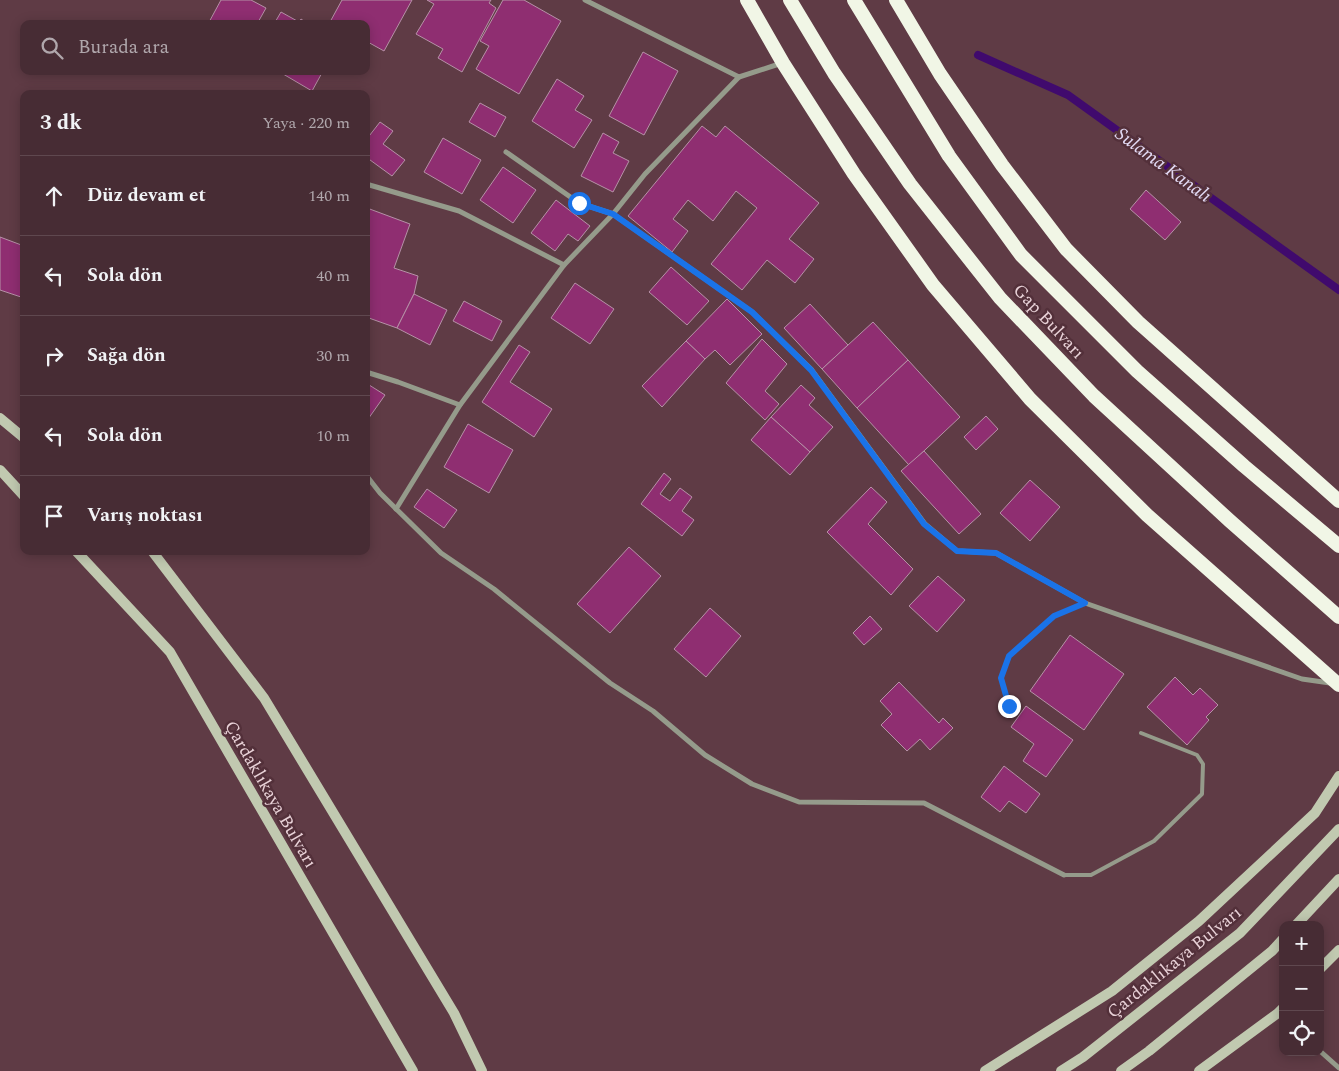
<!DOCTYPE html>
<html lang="tr">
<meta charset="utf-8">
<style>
:root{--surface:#472c34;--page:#4e343c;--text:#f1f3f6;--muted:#b0a7ac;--line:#5f484f}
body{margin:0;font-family:Spectral,serif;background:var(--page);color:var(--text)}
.controls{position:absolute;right:15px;bottom:15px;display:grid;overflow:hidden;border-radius:10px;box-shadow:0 2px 12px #0003}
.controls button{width:45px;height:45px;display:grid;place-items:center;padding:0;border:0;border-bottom:1px solid var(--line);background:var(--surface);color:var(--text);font:25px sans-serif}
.stop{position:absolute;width:15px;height:15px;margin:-11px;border:4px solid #1a73e8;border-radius:50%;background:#fff}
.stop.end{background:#1a73e8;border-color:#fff;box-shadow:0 1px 5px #0008}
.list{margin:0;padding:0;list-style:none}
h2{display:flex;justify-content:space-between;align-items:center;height:65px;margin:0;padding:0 20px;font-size:21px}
h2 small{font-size:16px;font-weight:400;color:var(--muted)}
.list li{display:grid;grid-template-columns:32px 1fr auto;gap:15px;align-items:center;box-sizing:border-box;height:80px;padding:0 20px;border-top:1px solid var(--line)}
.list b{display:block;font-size:19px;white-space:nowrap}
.list em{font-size:16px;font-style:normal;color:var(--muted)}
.icon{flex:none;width:28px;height:28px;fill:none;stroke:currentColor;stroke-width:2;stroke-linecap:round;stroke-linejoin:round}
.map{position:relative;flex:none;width:1339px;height:1071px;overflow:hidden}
.search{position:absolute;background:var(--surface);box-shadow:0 2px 12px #0003;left:20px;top:20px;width:350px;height:55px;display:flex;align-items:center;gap:12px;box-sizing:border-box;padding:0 18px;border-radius:10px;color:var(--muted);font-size:19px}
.panel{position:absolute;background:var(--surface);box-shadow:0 2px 12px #0003;left:20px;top:90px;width:350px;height:465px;border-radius:10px}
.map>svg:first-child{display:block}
</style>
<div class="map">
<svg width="1339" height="1071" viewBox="0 0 1339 1071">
<rect width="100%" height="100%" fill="#5f3b45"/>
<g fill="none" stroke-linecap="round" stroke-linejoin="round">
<!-- stream -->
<polyline stroke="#400a6d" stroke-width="8" points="978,55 1068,95 1339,290"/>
</g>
<!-- building -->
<g fill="#8f2e71" stroke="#b691a7">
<polygon points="221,0 251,0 266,8 257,24 208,24"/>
<polygon points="342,0 412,0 384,51 366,41 366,24 333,24 330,22"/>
<polygon points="427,0 491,0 489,3 496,8 462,72 438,58 443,49 416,34 434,4"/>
<polygon points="503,0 524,0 561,21 519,94 476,69 489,46 480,41"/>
<polygon points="281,12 299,22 301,19 308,24 274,24"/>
<polygon points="643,52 678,71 644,135 609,116"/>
<polygon points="278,71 323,71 312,91"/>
<polygon points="557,79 584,96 575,110 592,120 574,148 532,121"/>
<polygon points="480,103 506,117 495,137 469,122"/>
<polygon points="380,122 393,131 383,144 405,160 392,176 366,157 366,140"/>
<polygon points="702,126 716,137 725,126 819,203 789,239 814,259 795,283 767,260 742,290 711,264 757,208 736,191 713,221 688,200 673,219 688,231 672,252 628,216"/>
<polygon points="603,133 619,142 613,153 629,161 613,192 581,176"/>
<polygon points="443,138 481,160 462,194 424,172"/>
<polygon points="503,167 536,190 513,223 480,200"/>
<polygon points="1146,190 1181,222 1165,240 1130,209"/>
<polygon points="556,200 590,226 578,241 568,234 555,251 531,233"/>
<polygon points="367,208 410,224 394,268 418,276 414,294 397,328 366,317"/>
<polygon points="0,237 24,246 24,298 0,290"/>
<polygon points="671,267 709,301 687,325 649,292"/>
<polygon points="575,283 614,309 590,344 551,318"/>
<polygon points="414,294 447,310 430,345 397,328"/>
<polygon points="727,299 762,334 730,365 715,350 705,359 686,341"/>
<polygon points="464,301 502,321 492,341 453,321"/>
<polygon points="810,304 848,345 822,369 784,328"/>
<polygon points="873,322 908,360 857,408 822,369"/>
<polygon points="762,339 787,364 765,391 779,404 765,420 726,383"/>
<polygon points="686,341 705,359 662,407 642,386"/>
<polygon points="519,345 530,352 510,382 552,409 534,437 482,402"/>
<polygon points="908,360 960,417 909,465 857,408"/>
<polygon points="366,383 385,395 366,422"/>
<polygon points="801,385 815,398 809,405 833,427 810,452 771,417"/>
<polygon points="986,416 998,429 976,450 964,437"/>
<polygon points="771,417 810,452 790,475 751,440"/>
<polygon points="468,424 513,450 489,493 444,467"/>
<polygon points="924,451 981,514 959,534 901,471"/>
<polygon points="664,473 671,479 660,494 670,501 680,488 692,497 682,511 694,520 682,536 641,504"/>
<polygon points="1030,480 1060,507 1030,541 1000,513"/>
<polygon points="871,487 887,502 868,524 913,569 891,595 827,532"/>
<polygon points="427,489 457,510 444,528 414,507"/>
<polygon points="629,547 661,576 610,633 577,604"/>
<polygon points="938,576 965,600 937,632 909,606"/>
<polygon points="710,608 741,636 706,677 674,649"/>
<polygon points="870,616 882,629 864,645 853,633"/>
<polygon points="1070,635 1124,674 1084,730 1030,691"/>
<polygon points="1175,677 1193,695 1200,688 1218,705 1206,717 1209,720 1187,745 1147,707"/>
<polygon points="899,682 939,723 943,718 953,728 930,750 920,739 907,751 881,725 892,714 880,701"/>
<polygon points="1026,706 1073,740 1046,777 1023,761 1034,744 1011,727"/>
<polygon points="1004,766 1040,794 1026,813 1009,801 1000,812 981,797"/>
</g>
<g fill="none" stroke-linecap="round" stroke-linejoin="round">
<!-- service -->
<g stroke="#959b8b" stroke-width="4">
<polyline points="1009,706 1001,678 1009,656 1054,616 1085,603"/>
<polyline points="1064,875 1091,875 1154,841 1202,794 1203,764 1197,755 1141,733"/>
</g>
<!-- minor -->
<g stroke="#959b8b" stroke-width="5">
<polyline points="585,0 739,77 782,63"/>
<polyline points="506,152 579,203 613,214 752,312 811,369 925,524 957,551 996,553 1085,603 1302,679 1330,683"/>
<polyline points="366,184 459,211 564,265"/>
<polyline points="366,372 398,382 460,405"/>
<polyline points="366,475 380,493 441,553 494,589 610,683 653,711 705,755 752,784 799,802 924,803 1064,875"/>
<polyline points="396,509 460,405 564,265 613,214 645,174 739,77"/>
<polyline points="1320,1051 1339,1068"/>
</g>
<!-- secondary -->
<g stroke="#c1c9b0" stroke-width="10">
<polyline points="0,418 24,438"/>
<polyline points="0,470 24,496"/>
<polyline points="76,551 170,652 413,1071"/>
<polyline points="152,551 264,698 454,1013 482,1071"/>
<polyline points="1296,925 1339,879"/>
<polyline points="1320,969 1339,950"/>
<polyline points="985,1071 1112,991 1199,921 1315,813 1339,776"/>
<polyline points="1061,1071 1083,1057 1240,933 1339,829"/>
<polyline points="1121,1071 1149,1051 1272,951 1283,939"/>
<polyline points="1199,1071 1278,1013 1283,1008"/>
</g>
<!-- trunk -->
<g stroke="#f1f6e6" stroke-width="14">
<polyline points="747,0 783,63 854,174 933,285 1030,399 1147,515 1339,685"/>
<polyline points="790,0 834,73 910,184 1000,298 1094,396 1230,521 1339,617"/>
<polyline points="854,0 949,156 1021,255 1137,371 1244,466 1339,546"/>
<polyline points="896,0 940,74 1002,165 1066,249 1138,322 1339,501"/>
</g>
</g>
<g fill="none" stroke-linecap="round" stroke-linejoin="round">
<!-- route -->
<polyline stroke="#1a73e8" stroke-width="6" points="579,203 613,214 752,312 811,370 924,524 957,551 996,553 1085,603 1054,616 1009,656 1001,678 1009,706"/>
</g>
<g text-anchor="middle" stroke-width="5" stroke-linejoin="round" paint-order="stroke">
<!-- street labels -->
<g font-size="18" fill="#e9d2d8" stroke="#53303a">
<text transform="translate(1049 321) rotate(47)" y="6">Gap Bulvarı</text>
<text transform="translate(271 794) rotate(60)" y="6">Çardaklıkaya Bulvarı</text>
<text transform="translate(1174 962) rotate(-39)" y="6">Çardaklıkaya Bulvarı</text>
</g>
<!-- water labels -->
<g font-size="19" font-style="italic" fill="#e2d9f3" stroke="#53303a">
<text transform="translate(1164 164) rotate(36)" y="7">Sulama Kanalı</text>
</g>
</g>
</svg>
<div class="controls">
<button>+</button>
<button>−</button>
<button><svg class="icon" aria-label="locate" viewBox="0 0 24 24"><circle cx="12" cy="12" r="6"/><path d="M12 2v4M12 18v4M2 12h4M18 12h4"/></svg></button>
</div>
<div class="stop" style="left:579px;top:203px"></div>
<div class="stop end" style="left:1009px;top:706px"></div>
<div class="search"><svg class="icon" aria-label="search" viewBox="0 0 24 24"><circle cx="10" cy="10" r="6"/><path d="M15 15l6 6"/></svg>Burada ara</div>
<section class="panel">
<h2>3 dk<small>Yaya · 220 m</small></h2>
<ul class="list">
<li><svg class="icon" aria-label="ahead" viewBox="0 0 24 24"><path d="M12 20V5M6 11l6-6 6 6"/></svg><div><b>Düz devam et</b></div><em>140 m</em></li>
<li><svg class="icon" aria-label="left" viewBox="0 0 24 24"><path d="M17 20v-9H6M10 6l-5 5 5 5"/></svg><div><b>Sola dön</b></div><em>40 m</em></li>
<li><svg class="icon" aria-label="right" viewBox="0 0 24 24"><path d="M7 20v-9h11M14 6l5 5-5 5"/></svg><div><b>Sağa dön</b></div><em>30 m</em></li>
<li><svg class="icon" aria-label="left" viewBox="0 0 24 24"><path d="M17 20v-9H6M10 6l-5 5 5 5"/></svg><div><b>Sola dön</b></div><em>10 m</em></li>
<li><svg class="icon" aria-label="arrive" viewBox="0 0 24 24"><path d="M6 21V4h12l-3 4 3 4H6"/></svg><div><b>Varış noktası</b></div></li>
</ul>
</section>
</div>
